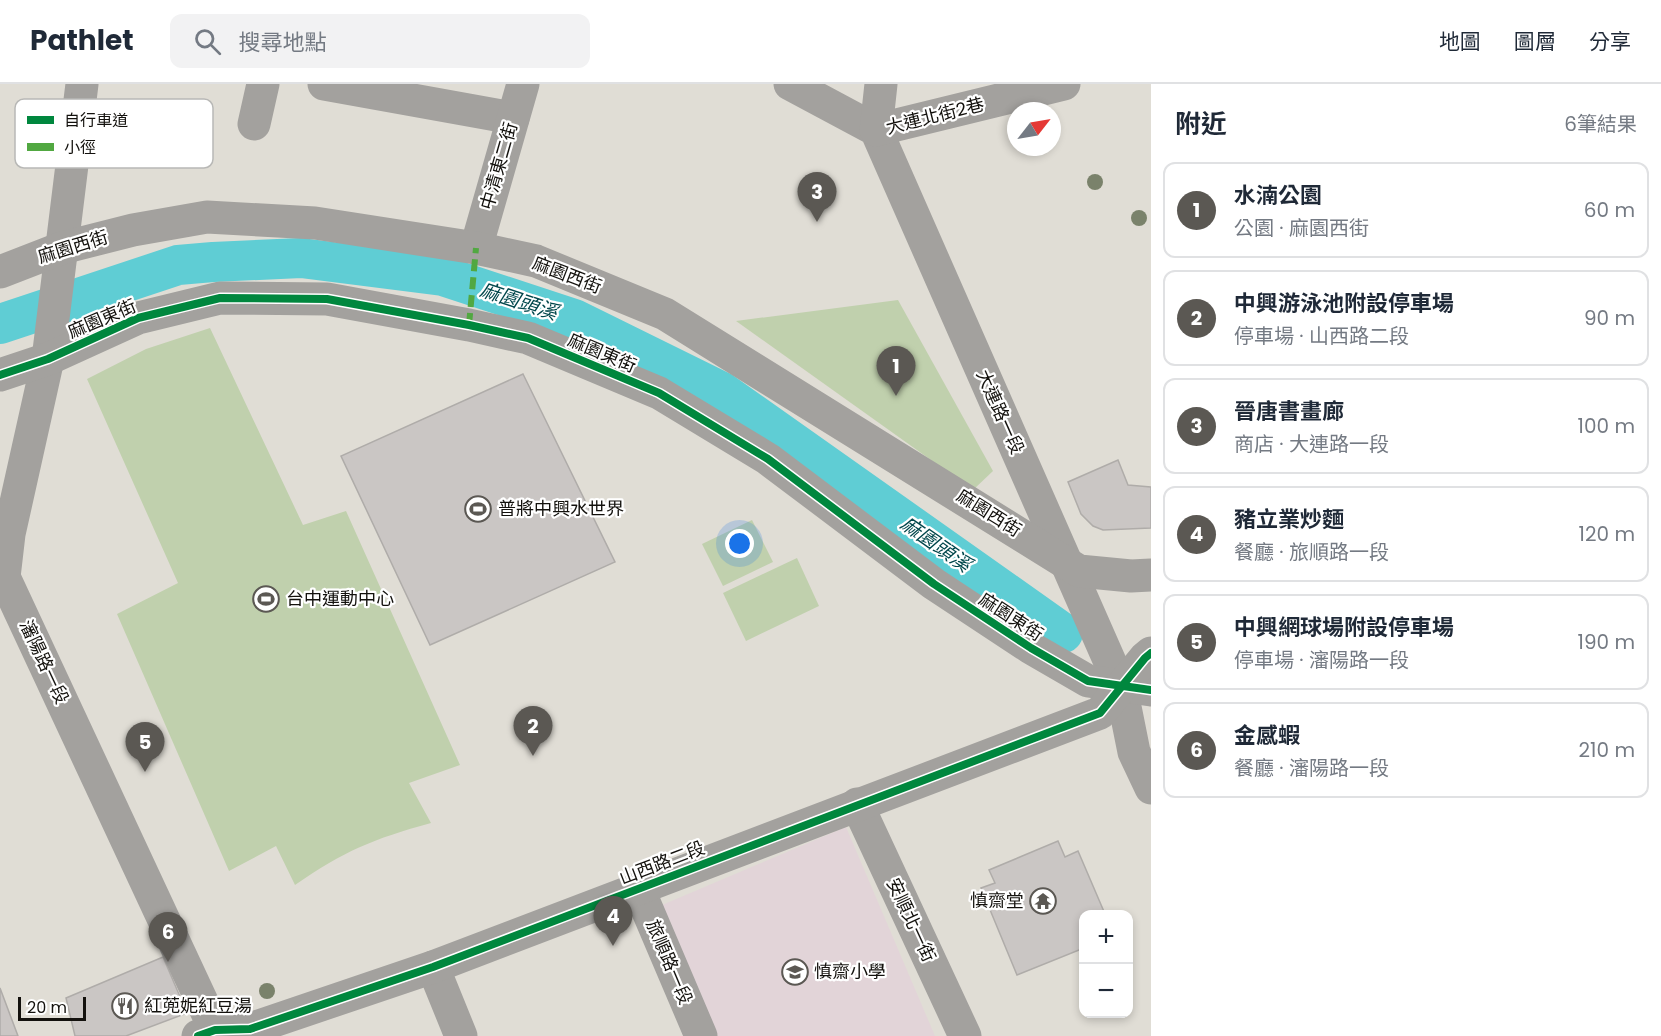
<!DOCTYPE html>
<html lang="zh-TW">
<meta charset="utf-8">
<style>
:root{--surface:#fff;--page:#f2f2f3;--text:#1f2937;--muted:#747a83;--line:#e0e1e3;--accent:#5b5853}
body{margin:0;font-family:Poppins,"Noto Sans TC",sans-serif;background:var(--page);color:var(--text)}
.controls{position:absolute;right:18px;bottom:18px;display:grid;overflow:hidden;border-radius:12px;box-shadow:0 3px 9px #0003}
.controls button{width:54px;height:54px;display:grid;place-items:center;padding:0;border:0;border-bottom:2px solid var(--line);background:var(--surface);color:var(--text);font:30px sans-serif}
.compass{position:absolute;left:1007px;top:18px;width:54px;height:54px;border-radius:50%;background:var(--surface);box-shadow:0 3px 9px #0003;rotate:59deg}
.scale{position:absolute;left:18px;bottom:15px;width:68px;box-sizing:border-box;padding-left:6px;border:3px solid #13110d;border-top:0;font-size:16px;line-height:21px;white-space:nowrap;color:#13110d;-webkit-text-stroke:4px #fff;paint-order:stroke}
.you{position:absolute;left:740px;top:460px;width:21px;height:21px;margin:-15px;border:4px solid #fff;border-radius:50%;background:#1a73e8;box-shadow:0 0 0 9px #1a73e833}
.badge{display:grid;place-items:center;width:39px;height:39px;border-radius:50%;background:var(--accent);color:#fff;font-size:20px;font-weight:700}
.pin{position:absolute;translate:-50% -50px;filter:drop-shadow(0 2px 3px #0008)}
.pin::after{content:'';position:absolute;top:32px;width:21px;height:18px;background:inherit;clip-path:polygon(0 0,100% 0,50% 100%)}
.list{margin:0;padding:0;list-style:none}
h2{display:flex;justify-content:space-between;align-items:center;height:78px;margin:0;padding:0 24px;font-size:26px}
h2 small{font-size:20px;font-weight:400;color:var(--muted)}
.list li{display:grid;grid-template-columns:39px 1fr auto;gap:18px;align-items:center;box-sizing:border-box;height:96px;margin:0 12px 12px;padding:0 12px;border:2px solid var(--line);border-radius:12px}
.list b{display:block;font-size:22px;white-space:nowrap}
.list p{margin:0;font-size:20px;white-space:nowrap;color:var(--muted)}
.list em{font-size:20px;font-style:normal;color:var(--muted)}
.icon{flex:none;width:33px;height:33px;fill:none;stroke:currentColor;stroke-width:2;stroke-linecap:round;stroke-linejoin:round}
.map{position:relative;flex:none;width:1151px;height:952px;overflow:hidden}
header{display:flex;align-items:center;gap:36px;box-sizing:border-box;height:84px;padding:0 30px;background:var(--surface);border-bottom:2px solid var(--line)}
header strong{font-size:28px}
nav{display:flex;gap:33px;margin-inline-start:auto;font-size:21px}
.search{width:420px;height:54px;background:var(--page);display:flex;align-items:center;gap:15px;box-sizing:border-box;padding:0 21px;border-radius:12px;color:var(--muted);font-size:22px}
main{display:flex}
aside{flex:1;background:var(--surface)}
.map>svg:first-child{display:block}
</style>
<header>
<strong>Pathlet</strong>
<div class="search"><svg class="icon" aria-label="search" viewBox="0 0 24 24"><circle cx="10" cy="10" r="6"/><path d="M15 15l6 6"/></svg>搜尋地點</div>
<nav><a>地圖</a><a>圖層</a><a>分享</a></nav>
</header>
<main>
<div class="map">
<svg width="1151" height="952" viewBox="0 0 1151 952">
<rect width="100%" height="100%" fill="#e0ddd5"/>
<!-- education -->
<polygon fill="#e2d4d8" points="846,743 935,952 709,952 655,824"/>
<!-- green -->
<g fill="#c0d0ad">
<polygon points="898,216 993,387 973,406 736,237"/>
<path d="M210 244 303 441 346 427 460 681 409 699 431 739C373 755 344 767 295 801L276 762 229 787 117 530 178 499 87 295 146 265Z"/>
<polygon points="752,436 773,478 723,502 702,460"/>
<polygon points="797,474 819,522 746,557 723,509"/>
</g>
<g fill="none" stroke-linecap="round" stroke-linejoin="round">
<!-- river -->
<polyline stroke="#5fcdd4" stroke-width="40" points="0,240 178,181 213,178 301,174 443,192 574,235 722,308 1063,549"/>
</g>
<!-- building -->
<g fill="#cac6c4" stroke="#afaca9" stroke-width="1.5">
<polygon points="523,290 615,478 430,561 341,372"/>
<polygon points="1118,376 1128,401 1151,403 1151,444 1103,446 1093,442 1081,430 1068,398"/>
<polygon points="1058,757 1065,773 1078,767 1105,830 1084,830 1084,864 1017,891 981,804 995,799 989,786"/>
<polygon points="163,873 187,929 126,952 75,952 66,914"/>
<polygon points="0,904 18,952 0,952"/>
</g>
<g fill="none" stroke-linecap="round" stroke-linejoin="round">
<!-- minor -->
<g stroke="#a3a19e" stroke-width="33">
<polyline points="82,0 48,275 9,450 4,493 218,952"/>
<polyline points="324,0 513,34"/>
<polyline points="790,0 876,46 1121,603 1134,668 1151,704"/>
<polyline points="254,40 263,0"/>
<polyline points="876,46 1064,0"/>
<polyline points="876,46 881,0"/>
<polyline points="476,164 523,0"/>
<polyline points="0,188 62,164 133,146 207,133 315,139 476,164 536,177 665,230 1079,487 1131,492 1151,491"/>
<polyline points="0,291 48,275 138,234 220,214 327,215 469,241 528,254 659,309 768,375 934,500 1031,564 1088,597 1151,606"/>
<polyline points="857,720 965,952"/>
<polyline points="638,804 701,952"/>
<polyline points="433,883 461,952"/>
<polyline points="198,952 215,946 250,945 433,883 1100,629 1145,574 1151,569"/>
</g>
<!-- quiet -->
<polyline stroke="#51a841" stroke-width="6" stroke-dasharray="12 6" stroke-linecap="butt" points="469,241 476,164"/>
<!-- cycleway casing -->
<g stroke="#fff" stroke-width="11">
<g id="cycleway">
<polyline points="0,291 48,275 138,234 220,214 327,215 469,241 528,254 659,309 768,375 934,500 1031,564 1088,597 1151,606"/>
<polyline points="198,952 215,946 250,945 433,883 1100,629 1145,574 1151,569"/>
</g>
</g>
<!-- cycleway -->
<use href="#cycleway" stroke="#00873e" stroke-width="8"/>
</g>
<!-- trees -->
<g fill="#7a826b">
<circle cx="1095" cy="98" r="8"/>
<circle cx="1139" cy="134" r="8"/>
<circle cx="267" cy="907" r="8"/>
</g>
<!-- icons -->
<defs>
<g id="stadium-ring" transform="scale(1.35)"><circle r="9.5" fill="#fff" stroke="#5b5853" stroke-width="1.5"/><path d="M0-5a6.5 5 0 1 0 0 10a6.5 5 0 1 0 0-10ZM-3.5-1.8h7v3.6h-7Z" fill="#5b5853"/></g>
<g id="temple-ring" transform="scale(1.35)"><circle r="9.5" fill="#fff" stroke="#5b5853" stroke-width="1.5"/><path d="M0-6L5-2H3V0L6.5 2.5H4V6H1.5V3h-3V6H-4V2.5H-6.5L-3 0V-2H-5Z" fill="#5b5853"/></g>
<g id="school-ring" transform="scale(1.35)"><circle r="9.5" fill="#fff" stroke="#5b5853" stroke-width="1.5"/><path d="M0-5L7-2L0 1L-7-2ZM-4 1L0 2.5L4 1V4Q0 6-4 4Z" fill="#5b5853"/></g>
<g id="restaurant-ring" transform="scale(1.35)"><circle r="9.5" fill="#fff" stroke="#5b5853" stroke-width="1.5"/><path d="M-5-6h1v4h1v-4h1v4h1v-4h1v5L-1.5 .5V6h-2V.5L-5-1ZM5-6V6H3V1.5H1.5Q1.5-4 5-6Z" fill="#5b5853"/></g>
</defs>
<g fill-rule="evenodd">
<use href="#stadium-ring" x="478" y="425"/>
<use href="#stadium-ring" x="266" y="515"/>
<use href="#temple-ring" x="1043" y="817"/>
<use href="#school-ring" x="795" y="888"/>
<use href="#restaurant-ring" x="125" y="922"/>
</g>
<g text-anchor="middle" stroke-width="4.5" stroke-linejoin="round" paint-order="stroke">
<!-- street labels -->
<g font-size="18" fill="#13110d" stroke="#fff">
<text transform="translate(935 32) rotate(-14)" y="6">大連北街2巷</text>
<text transform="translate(499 82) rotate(-74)" y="6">中清東二街</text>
<text transform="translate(73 163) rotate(-17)" y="6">麻園西街</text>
<text transform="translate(567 191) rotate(21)" y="6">麻園西街</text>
<text transform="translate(102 235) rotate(-23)" y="6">麻園東街</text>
<text transform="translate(602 269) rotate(23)" y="6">麻園東街</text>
<text transform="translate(1000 328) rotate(66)" y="6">大連路一段</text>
<text transform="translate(989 429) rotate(32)" y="6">麻園西街</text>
<text transform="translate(1011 533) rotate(33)" y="6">麻園東街</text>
<text transform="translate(44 578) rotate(65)" y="6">瀋陽路一段</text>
<text transform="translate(662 779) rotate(-21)" y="6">山西路二段</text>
<text transform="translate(911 836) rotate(65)" y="6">安順北一街</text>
<text transform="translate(669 878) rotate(67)" y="6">旅順路一段</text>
</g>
<!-- poi labels -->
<g font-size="18" fill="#13110d" stroke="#fff" text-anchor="start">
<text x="498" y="431">普將中興水世界</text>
<text x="286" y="521">台中運動中心</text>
<text x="1024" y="823" text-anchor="end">慎齋堂</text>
<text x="814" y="894">慎齋小學</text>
<text x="144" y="928">紅蔸妮紅豆湯</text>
</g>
<!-- water labels -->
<g font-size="20" font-style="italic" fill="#01464b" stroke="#fff">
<text transform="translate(519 217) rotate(18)" y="7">麻園頭溪</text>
<text transform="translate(936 460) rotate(35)" y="7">麻園頭溪</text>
</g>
</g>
<!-- legend -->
<rect x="15" y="15" width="198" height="69" rx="9" fill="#fff" stroke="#b8b8b6" stroke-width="1.5"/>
<rect x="27" y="32" width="27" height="8" fill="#00873e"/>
<rect x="27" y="59" width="27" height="8" fill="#51a841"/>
<g font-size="16" fill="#13110d">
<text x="64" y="42">自行車道</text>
<text x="64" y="69">小徑</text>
</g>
</svg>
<div class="controls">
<button>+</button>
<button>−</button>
</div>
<svg class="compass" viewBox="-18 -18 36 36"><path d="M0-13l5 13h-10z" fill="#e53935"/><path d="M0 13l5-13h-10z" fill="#747a83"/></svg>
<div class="scale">20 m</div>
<div class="you"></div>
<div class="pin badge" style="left:896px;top:312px">1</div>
<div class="pin badge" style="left:533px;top:672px">2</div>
<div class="pin badge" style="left:817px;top:138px">3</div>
<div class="pin badge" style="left:613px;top:862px">4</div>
<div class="pin badge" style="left:145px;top:688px">5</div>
<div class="pin badge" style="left:168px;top:878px">6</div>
</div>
<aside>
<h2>附近<small>6筆結果</small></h2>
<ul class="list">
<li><span class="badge">1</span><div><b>水湳公園</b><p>公園 · 麻園西街</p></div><em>60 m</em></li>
<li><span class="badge">2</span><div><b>中興游泳池附設停車場</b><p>停車場 · 山西路二段</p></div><em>90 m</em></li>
<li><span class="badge">3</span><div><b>晉唐書畫廊</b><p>商店 · 大連路一段</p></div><em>100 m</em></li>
<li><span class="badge">4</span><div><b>豬立業炒麵</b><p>餐廳 · 旅順路一段</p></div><em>120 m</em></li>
<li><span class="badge">5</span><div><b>中興網球場附設停車場</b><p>停車場 · 瀋陽路一段</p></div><em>190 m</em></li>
<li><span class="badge">6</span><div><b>金感蝦</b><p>餐廳 · 瀋陽路一段</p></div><em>210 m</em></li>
</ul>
</aside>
</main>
